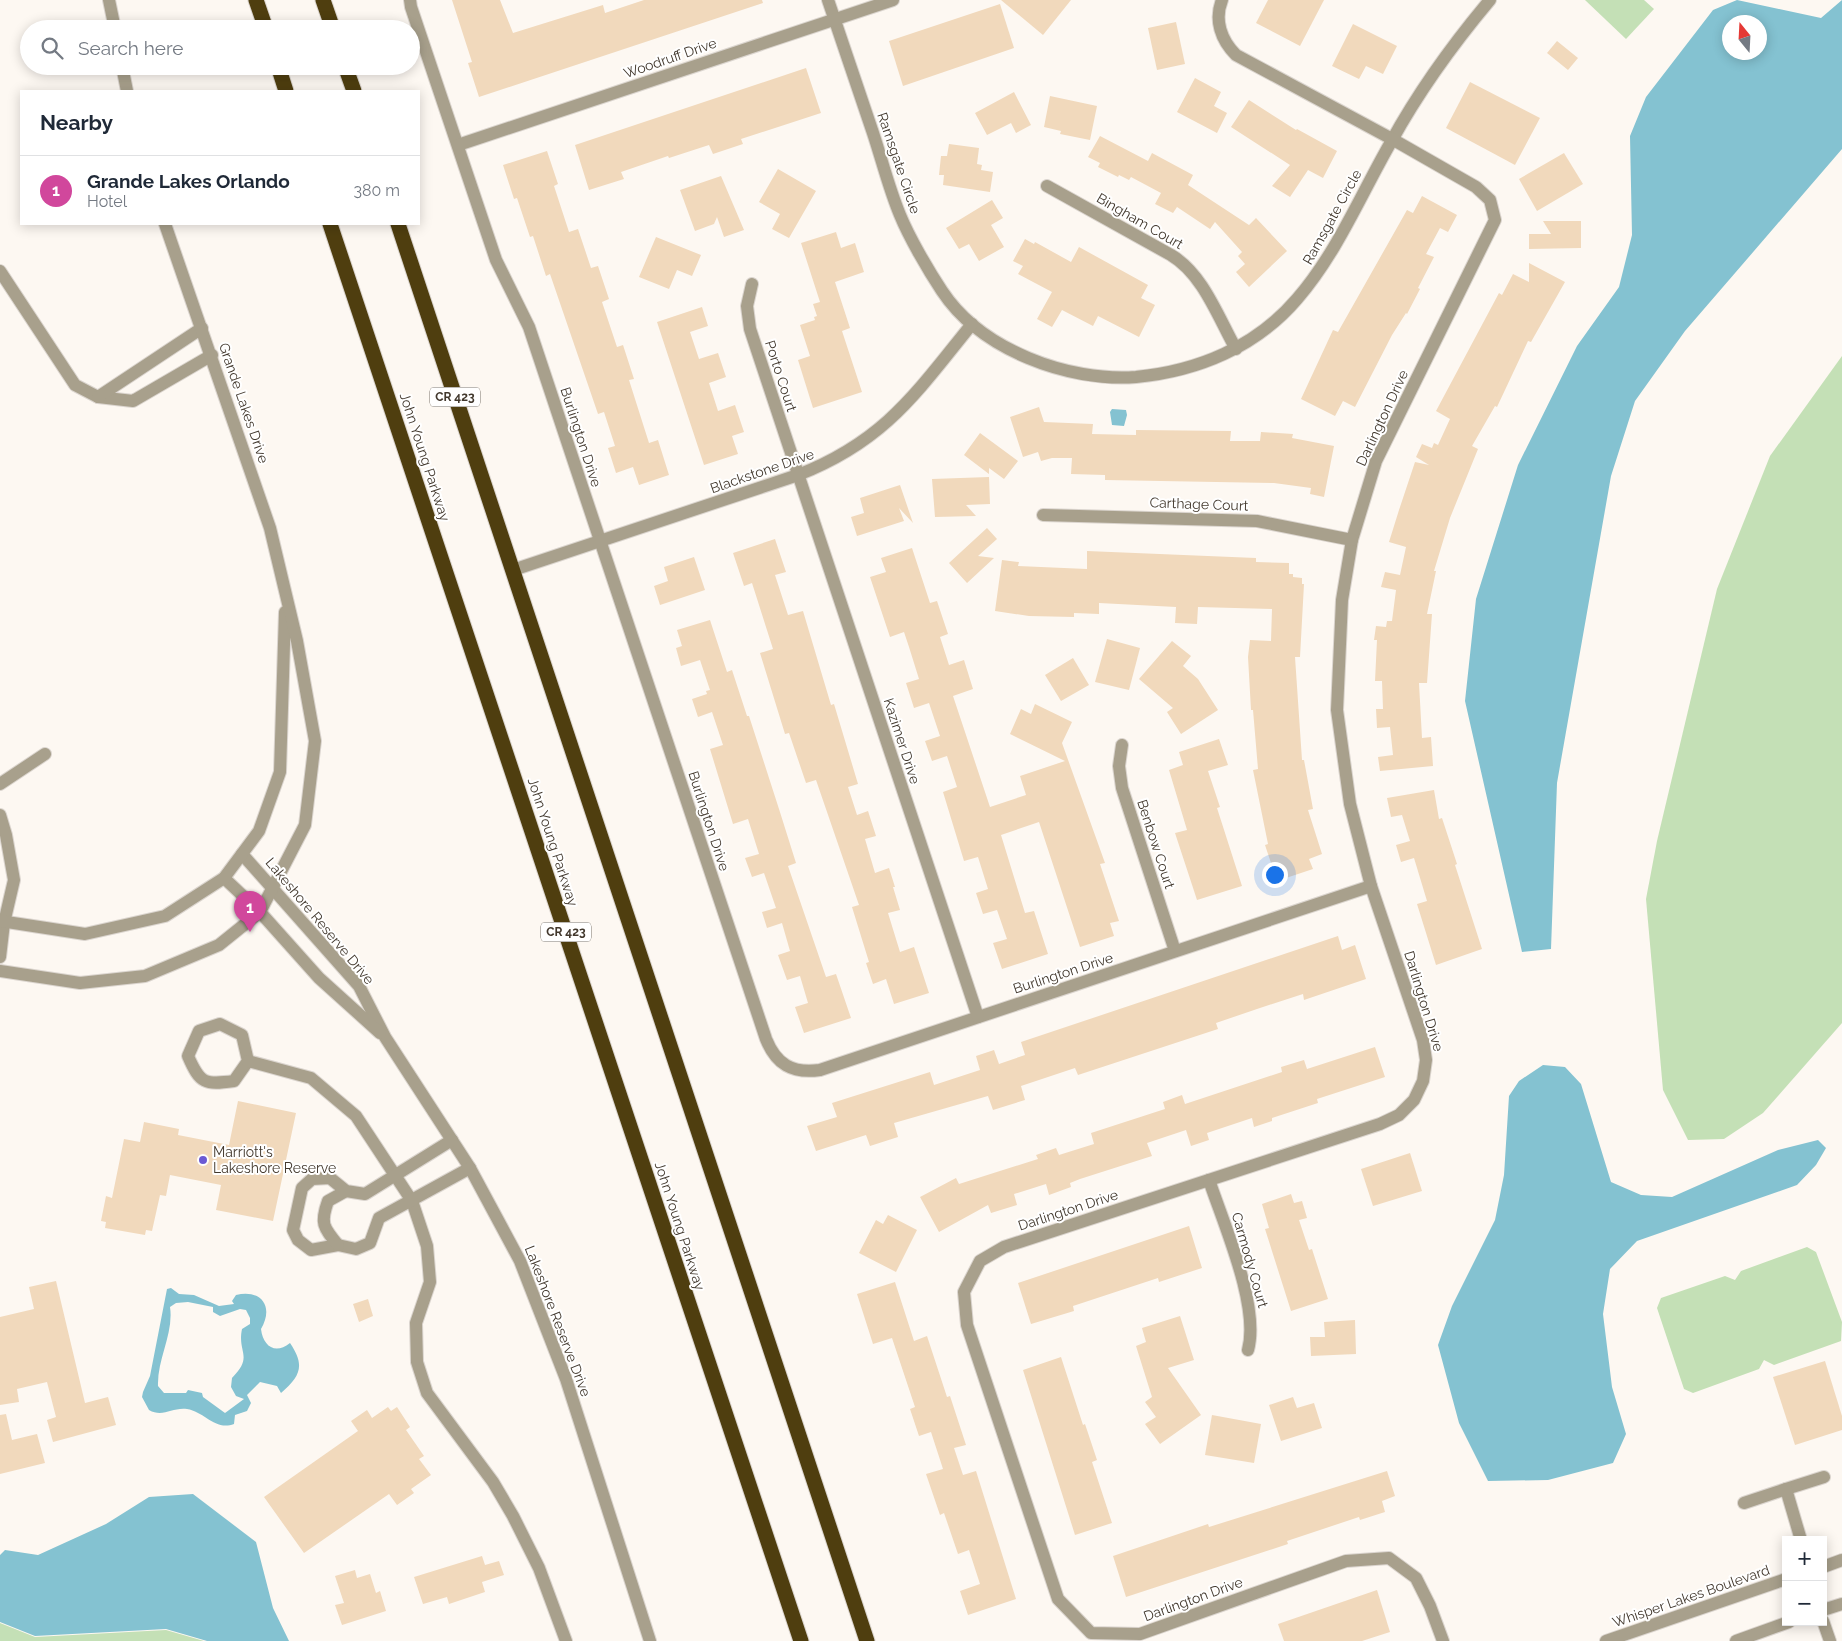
<!DOCTYPE html>
<meta charset="utf-8">
<style>
:root{--surface:#fff;--page:#f2f2f3;--text:#1f2937;--muted:#747a83;--line:#e0e1e3;--accent:#6b5ad4}
body{margin:0;font-family:Raleway,sans-serif;background:var(--page);color:var(--text)}
.controls{position:absolute;right:15px;bottom:15px;display:grid;overflow:hidden;border-radius:0px;box-shadow:0 2px 12px #0003}
.controls button{width:45px;height:45px;display:grid;place-items:center;padding:0;border:0;border-bottom:1px solid var(--line);background:var(--surface);color:var(--text);font:25px sans-serif}
.compass{position:absolute;left:1722px;top:15px;width:45px;height:45px;border-radius:50%;background:var(--surface);box-shadow:0 2px 12px #0003;rotate:342deg}
.you{position:absolute;left:1274px;top:874px;width:18px;height:18px;margin:-12px;border:4px solid #fff;border-radius:50%;background:#1a73e8;box-shadow:0 0 0 8px #1a73e833}
.badge{display:grid;place-items:center;width:32px;height:32px;border-radius:50%;background:var(--accent);color:#fff;font-size:16px;font-weight:700}
.pin{position:absolute;translate:-50% -41px;filter:drop-shadow(0 1px 2px #0008)}
.pin::after{content:'';position:absolute;top:26px;width:18px;height:15px;background:inherit;clip-path:polygon(0 0,100% 0,50% 100%)}
.list{margin:0;padding:0;list-style:none}
h2{display:flex;justify-content:space-between;align-items:center;height:65px;margin:0;padding:0 20px;font-size:21px}
h2 small{font-size:16px;font-weight:400;color:var(--muted)}
.list li{display:grid;grid-template-columns:32px 1fr auto;gap:15px;align-items:center;box-sizing:border-box;height:70px;padding:0 20px;border-top:1px solid var(--line)}
.list b{display:block;font-size:19px;white-space:nowrap}
.list p{margin:0;font-size:16px;white-space:nowrap;color:var(--muted)}
.list em{font-size:16px;font-style:normal;color:var(--muted)}
.icon{flex:none;width:28px;height:28px;fill:none;stroke:currentColor;stroke-width:2;stroke-linecap:round;stroke-linejoin:round}
.map{position:relative;flex:none;width:1842px;height:1641px;overflow:hidden}
.search{position:absolute;background:var(--surface);box-shadow:0 2px 12px #0003;left:20px;top:20px;width:400px;height:55px;display:flex;align-items:center;gap:12px;box-sizing:border-box;padding:0 18px;border-radius:28px;color:var(--muted);font-size:19px}
.panel{position:absolute;background:var(--surface);box-shadow:0 2px 12px #0003;left:20px;top:90px;width:400px;height:135px;border-radius:0px}
.map>svg:first-child{display:block}
</style>
<div class="map">
<svg width="1842" height="1641" viewBox="0 0 1842 1641">
<rect width="100%" height="100%" fill="#fdf8f2"/>
<!-- green -->
<g fill="#c4e0b6">
<polygon points="1585,0 1644,0 1654,9 1626,39"/>
<polygon points="1842,356 1842,1023 1763,1113 1724,1139 1688,1140 1663,1090 1646,899 1657,841 1717,589 1770,456"/>
<polygon points="1807,1247 1816,1252 1842,1322 1841,1341 1774,1365 1764,1360 1759,1369 1693,1393 1684,1389 1657,1308 1661,1298 1725,1276 1735,1280 1741,1271"/>
<polygon points="0,1623 35,1637 166,1630 204,1641 0,1641"/>
</g>
<!-- water -->
<g fill="#84c2d1" fill-rule="evenodd">
<path d="M1737 0 1821 18 1842 0V149L1685 331 1635 401 1611 476 1557 783 1551 949 1522 952 1465 701 1476 599 1518 465 1577 346 1619 287 1632 235 1630 136 1646 97 1713 10ZM1760 22V52H1730V22Z"/>
<polygon points="1112,409 1126,410 1127,415 1124,426 1112,425 1110,412"/>
<polygon points="1543,1065 1565,1067 1581,1084 1611,1182 1641,1195 1672,1197 1778,1150 1818,1140 1826,1148 1816,1165 1797,1185 1637,1241 1610,1269 1603,1314 1612,1387 1626,1434 1613,1463 1548,1480 1488,1481 1459,1423 1438,1345 1452,1306 1495,1220 1504,1175 1509,1096 1519,1081"/>
<path d="M171 1288 179 1294 194 1295 219 1306 234 1304 232 1301 236 1295C262 1289 274 1307 261 1329 263 1346 275 1355 290 1343 305 1365 301 1376 281 1393L277 1386 260 1382 247 1395 251 1403 247 1411 235 1415 234 1424C215 1431 205 1412 187 1409 172 1407 163 1418 149 1410L142 1397 143 1392 150 1376 167 1289ZM188 1302 213 1307V1312L220 1316 240 1309 246 1310 250 1318V1324L242 1329C237 1353 254 1356 232 1378L231 1387 236 1396 244 1399 225 1413 203 1397 202 1393 188 1390 186 1393H164L158 1386C157 1359 174 1333 170 1307L176 1303Z"/>
<polygon points="193,1494 256,1542 273,1608 289,1641 207,1641 166,1629 35,1636 0,1622 0,1555 5,1550 38,1555 106,1524 149,1497"/>
</g>
<!-- building -->
<g fill="#f1d9bc">
<polygon points="452,0 500,0 513,33 603,5 605,13 644,0 762,0 763,3 479,97 468,63 472,62"/>
<polygon points="1001,0 1071,0 1043,35"/>
<polygon points="1268,0 1324,0 1300,46 1256,23"/>
<polygon points="1000,4 1014,48 903,86 889,41"/>
<polygon points="1176,22 1185,64 1157,70 1148,28"/>
<polygon points="1353,24 1397,46 1383,74 1366,66 1359,79 1332,66"/>
<polygon points="1557,41 1578,58 1568,70 1547,53"/>
<polygon points="806,68 821,113 741,139 743,144 713,154 709,145 669,158 668,156 621,172 624,179 589,190 575,145"/>
<polygon points="1195,78 1221,92 1214,106 1227,113 1217,133 1177,112"/>
<polygon points="1470,82 1540,118 1515,165 1446,128"/>
<polygon points="1014,92 1031,125 1016,133 1011,123 987,135 975,113"/>
<polygon points="1050,96 1097,106 1090,140 1060,134 1061,131 1044,127"/>
<polygon points="1249,100 1296,130 1297,129 1337,151 1323,178 1308,170 1290,197 1272,186 1290,165 1231,127"/>
<polygon points="1100,136 1148,161 1152,153 1193,175 1188,185 1249,225 1256,218 1287,251 1249,287 1236,272 1245,264 1238,256 1242,252 1215,222 1210,229 1177,207 1173,213 1155,204 1161,193 1131,177 1129,180 1119,175 1118,177 1098,167 1100,163 1088,157"/>
<polygon points="949,144 979,148 977,164 982,165 981,170 993,172 990,192 943,185 944,175 939,175 941,156 947,156"/>
<polygon points="547,151 558,184 554,186 569,232 578,229 591,268 598,266 609,299 602,302 617,347 623,345 634,379 629,380 649,443 658,440 669,475 639,485 633,467 616,473 608,448 615,446 604,412 598,414 550,274 546,276 533,236 530,237 517,198 514,199 503,165"/>
<polygon points="1564,153 1583,184 1537,211 1519,179"/>
<polygon points="778,169 816,191 789,238 772,229 780,214 759,202"/>
<polygon points="721,176 744,230 724,237 717,217 714,224 695,231 680,190"/>
<polygon points="1422,196 1457,215 1448,232 1440,228 1426,254 1434,257 1418,288 1420,289 1407,314 1406,313 1392,335 1355,407 1343,401 1335,416 1301,399 1333,330 1338,332 1407,210 1413,213"/>
<polygon points="992,200 1003,218 991,225 1004,247 979,261 969,244 959,249 946,228"/>
<polygon points="1543,221 1581,221 1581,248 1529,249 1529,234 1551,234"/>
<polygon points="836,232 841,248 855,243 864,272 835,282 850,328 842,331 862,392 813,408 798,360 810,356 800,325 815,320 814,317 817,316 813,304 820,302 801,243"/>
<polygon points="656,237 701,255 692,276 677,270 669,289 639,277"/>
<polygon points="1025,239 1034,244 1035,242 1071,262 1079,247 1148,285 1141,298 1155,305 1139,337 1098,316 1093,326 1062,310 1052,327 1037,319 1052,292 1018,274 1023,266 1013,261"/>
<polygon points="1529,263 1565,282 1531,342 1528,341 1497,407 1495,406 1472,446 1478,449 1450,518 1434,571 1436,571 1427,614 1432,614 1427,683 1419,683 1422,738 1431,737 1433,766 1380,771 1378,757 1393,755 1390,727 1377,728 1376,709 1383,709 1382,681 1375,681 1377,640 1374,640 1376,626 1386,627 1387,621 1392,621 1396,590 1381,587 1385,572 1400,575 1406,547 1389,542 1399,510 1415,462 1429,465 1416,457 1422,444 1432,448 1434,443 1438,445 1450,419 1436,411 1499,293 1502,295 1513,274 1529,282"/>
<polygon points="702,307 708,326 690,332 699,359 718,353 726,377 709,383 718,411 735,405 744,432 732,436 738,454 704,465 657,322"/>
<polygon points="1039,407 1044,422 1093,424 1092,434 1136,435 1136,430 1231,431 1230,441 1260,441 1261,432 1293,434 1292,438 1334,446 1324,497 1310,494 1311,488 1274,483 1105,480 1105,475 1071,474 1072,458 1052,458 1041,461 1038,452 1023,457 1010,417"/>
<polygon points="980,433 1018,461 1004,479 989,468 989,474 964,455"/>
<polygon points="989,477 990,504 966,505 976,516 935,517 932,479"/>
<polygon points="900,485 913,523 899,508 904,521 857,536 851,517 864,513 860,498"/>
<polygon points="987,528 997,539 978,556 994,558 967,583 949,563"/>
<polygon points="775,539 786,572 775,575 788,615 803,611 831,705 834,704 858,784 848,787 857,815 868,811 876,836 865,839 875,873 889,868 895,887 893,887 900,910 888,913 900,952 914,947 929,993 894,1004 886,979 873,984 866,963 869,962 852,907 859,905 816,780 806,783 789,733 785,734 760,653 773,649 752,583 744,586 733,553"/>
<polygon points="912,548 930,603 937,601 948,634 940,637 949,665 964,660 973,689 953,696 990,807 1026,795 1020,776 1065,761 1010,734 1021,709 1031,714 1035,704 1072,722 1062,743 1105,863 1100,864 1119,921 1110,923 1114,936 1080,947 1039,822 1001,835 1025,913 1034,911 1048,954 1002,969 993,943 1007,939 997,910 983,914 976,893 988,889 978,857 964,861 943,792 957,787 947,756 932,761 925,741 940,736 929,703 914,708 906,683 919,679 909,647 904,632 890,637 870,577 886,572 881,558"/>
<polygon points="1087,551 1256,558 1256,562 1289,563 1289,574 1293,574 1293,577 1302,578 1302,584 1304,584 1300,657 1295,657 1302,760 1304,760 1313,809 1308,810 1322,854 1309,859 1313,869 1277,881 1265,845 1268,844 1253,770 1258,769 1253,710 1251,710 1248,657 1250,640 1271,641 1272,609 1198,607 1197,624 1175,623 1176,607 1099,603 1099,614 1074,613 1074,617 1029,616 995,611 1002,560 1019,562 1018,566 1087,569"/>
<polygon points="694,557 705,590 660,605 654,586 668,581 664,567"/>
<polygon points="710,620 727,672 732,670 747,716 749,716 779,809 796,863 788,866 826,977 836,974 851,1018 804,1033 795,1007 808,1003 800,976 787,980 778,955 790,951 782,923 767,928 762,912 776,908 764,873 752,877 745,858 759,854 748,819 733,824 710,749 723,745 712,712 698,717 692,699 707,694 706,691 710,690 700,660 681,666 676,648 682,646 677,630"/>
<polygon points="1107,639 1140,648 1129,690 1095,682"/>
<polygon points="1172,641 1191,656 1183,666 1198,679 1218,710 1181,734 1167,712 1173,708 1139,679"/>
<polygon points="1073,658 1089,685 1061,701 1045,675"/>
<polygon points="1219,739 1228,765 1208,771 1220,807 1217,808 1242,886 1197,900 1175,833 1187,830 1169,770 1183,765 1179,752"/>
<polygon points="1434,790 1439,819 1442,818 1457,864 1455,865 1482,949 1436,965 1417,904 1427,901 1414,858 1401,862 1396,845 1410,841 1402,815 1391,817 1387,798"/>
<polygon points="1338,936 1342,950 1355,945 1366,979 1304,1000 1303,994 1257,1009 1216,1023 1218,1029 1078,1075 1075,1068 1021,1086 1025,1100 993,1110 988,1096 894,1123 898,1137 870,1146 866,1135 816,1151 807,1126 837,1117 832,1103 930,1072 934,1085 980,1070 976,1056 994,1050 999,1064 1025,1055 1021,1042"/>
<polygon points="1375,1047 1385,1077 1317,1099 1318,1103 1272,1118 1272,1121 1254,1127 1252,1118 1207,1133 1209,1140 1191,1146 1186,1130 1147,1143 1152,1156 1080,1179 1070,1183 1071,1187 1049,1195 1046,1184 1014,1194 1017,1205 991,1213 988,1205 939,1232 920,1197 956,1178 959,1184 1038,1159 1036,1155 1056,1148 1059,1155 1094,1144 1091,1133 1165,1109 1163,1102 1182,1095 1185,1104 1282,1072 1281,1067 1304,1060 1307,1069"/>
<polygon points="238,1101 296,1113 273,1221 216,1210 221,1185 170,1175 166,1196 160,1195 152,1231 146,1230 145,1235 105,1228 106,1222 101,1221 106,1196 112,1198 124,1139 140,1142 144,1122 179,1129 178,1135 229,1145"/>
<polygon points="1410,1153 1422,1191 1373,1206 1361,1169"/>
<polygon points="1291,1194 1294,1203 1302,1201 1307,1218 1299,1220 1309,1250 1312,1249 1328,1299 1291,1311 1265,1229 1269,1228 1262,1204"/>
<polygon points="888,1215 917,1230 896,1272 859,1253 876,1220 883,1224"/>
<polygon points="1189,1226 1202,1268 1159,1282 1158,1278 1073,1306 1074,1311 1031,1324 1018,1283"/>
<polygon points="56,1281 85,1403 108,1397 116,1425 53,1442 47,1420 56,1417 47,1382 17,1389 19,1402 0,1405 0,1317 34,1309 29,1287"/>
<polygon points="895,1282 914,1341 927,1336 947,1397 950,1396 966,1445 954,1448 963,1475 976,1471 1016,1599 968,1615 960,1591 980,1584 969,1550 958,1554 944,1513 940,1515 926,1474 943,1469 931,1432 919,1436 910,1409 915,1407 892,1338 873,1344 857,1294"/>
<polygon points="368,1299 373,1316 359,1322 353,1304"/>
<polygon points="1180,1316 1194,1360 1168,1368 1201,1415 1160,1444 1145,1424 1156,1417 1145,1402 1152,1397 1136,1346 1146,1342 1142,1328"/>
<polygon points="1355,1320 1356,1354 1311,1356 1310,1337 1325,1337 1324,1322"/>
<polygon points="1061,1357 1083,1425 1085,1424 1097,1460 1092,1462 1112,1523 1075,1535 1023,1370"/>
<polygon points="1825,1361 1842,1416 1842,1430 1795,1445 1773,1377"/>
<polygon points="1293,1397 1297,1408 1314,1403 1322,1428 1281,1441 1269,1405"/>
<polygon points="388,1407 391,1411 397,1407 410,1427 406,1430 424,1456 419,1459 431,1475 411,1489 414,1493 397,1505 389,1494 304,1553 264,1497 358,1431 351,1421 367,1410 372,1418"/>
<polygon points="6,1414 12,1440 37,1434 45,1463 0,1474 0,1415"/>
<polygon points="1212,1415 1261,1424 1254,1463 1205,1455"/>
<polygon points="1387,1471 1395,1496 1382,1501 1385,1512 1360,1520 1359,1517 1287,1541 1288,1544 1126,1597 1113,1556 1208,1524 1209,1527"/>
<polygon points="482,1556 485,1565 499,1561 504,1575 482,1582 485,1592 449,1604 447,1597 423,1604 414,1577"/>
<polygon points="355,1570 357,1578 370,1574 376,1593 380,1591 386,1611 342,1625 335,1605 344,1603 335,1576"/>
<polygon points="1377,1590 1390,1632 1362,1641 1284,1641 1278,1624"/>
</g>
<g fill="none" stroke-linecap="round" stroke-linejoin="round">
<!-- minor casing -->
<g stroke="#dbd5cf" stroke-width="14">
<g id="minor">
<polyline points="109,0 115,29"/>
<path d="M410 0 411 7 496 260 529 327 766 1039C776 1064 792 1074 820 1070L1371 886"/>
<path d="M828 0C843 44 858 89 873 133 882 160 889 189 900 215 909 237 928 270 942 291 981 350 1068 382 1136 377 1198 371 1256 347 1297 299 1337 253 1361 194 1391 142 1419 91 1453 44 1490 0"/>
<path d="M1222 0C1214 20 1221 40 1236 55L1392 139 1476 187 1490 200 1495 220 1376 461 1352 540 1342 600 1337 710 1350 804 1371 886 1423 1040 1426 1060 1423 1081 1414 1100 1399 1115 1380 1124 1004 1247 980 1261 964 1292 967 1325 1058 1599 1091 1633 1140 1634 1346 1561 1389 1558 1416 1578 1430 1606 1443 1641"/>
<polyline points="122,66 127,91"/>
<polyline points="458,145 893,0"/>
<path d="M1047 186 1171 255C1203 274 1218 317 1236 349"/>
<polyline points="0,271 75,385 98,397 133,401 212,355"/>
<polyline points="752,284 747,306 750,329 978,1017"/>
<polyline points="98,397 202,328"/>
<polyline points="1043,515 1257,521 1352,540"/>
<path d="M513 570 798 475C885 441 916 393 972 324"/>
<polyline points="1122,745 1119,766 1122,788 1175,951"/>
<polyline points="0,784 45,754"/>
<polyline points="0,815 6,835 14,880 4,923 0,957"/>
<polyline points="242,854 359,986 385,1037 470,1168 520,1261 566,1379 650,1641"/>
<polyline points="224,878 260,912 319,978 380,1033"/>
<polyline points="0,921 85,934 165,916 224,878 259,831 280,772 285,612"/>
<polyline points="0,971 80,983 145,976 219,945 260,912 305,825 315,741 297,641 270,528 165,224"/>
<path d="M220 1024 242 1035 248 1061 234 1081C205 1085 200 1084 188 1056L199 1031Z"/>
<polyline points="248,1061 311,1078 356,1116 412,1201 427,1246 430,1282 416,1323 417,1362 427,1393 493,1482 513,1516 539,1568 566,1641"/>
<polyline points="452,1140 365,1194 346,1191 330,1178 312,1179 302,1188 293,1230 298,1240 311,1250 338,1245 356,1249 370,1243 379,1218 470,1168"/>
<path d="M1209 1180C1224 1225 1260 1306 1248 1350"/>
<path d="M338 1245C323 1227 320 1223 328 1201L346 1191"/>
<polyline points="1786,1489 1824,1477"/>
<polyline points="1744,1503 1786,1489 1801,1540"/>
<polyline points="1823,1567 1842,1560"/>
<polyline points="1823,1610 1842,1604"/>
<polyline points="1823,1621 1830,1641"/>
<polyline points="1606,1641 1786,1579"/>
<polyline points="1736,1641 1789,1622"/>
</g>
</g>
<!-- highway casing -->
<g stroke="#dbd5cf" stroke-width="17">
<g id="highway">
<polyline points="256,0 266,29"/>
<polyline points="323,0 333,29"/>
<polyline points="278,66 286,91"/>
<polyline points="345,66 354,91"/>
<polyline points="330,224 801,1641"/>
<polyline points="398,224 867,1641"/>
</g>
</g>
<!-- minor -->
<use href="#minor" stroke="#a8a08c" stroke-width="12"/>
<!-- highway -->
<use href="#highway" stroke="#4f3e0f" stroke-width="15"/>
</g>
<!-- markers -->
<circle fill="#6b5ad4" stroke="#fff" stroke-width="2" cx="203" cy="1160" r="5"/>
<g text-anchor="middle" stroke-width="4" stroke-linejoin="round" paint-order="stroke">
<!-- shield labels -->
<g fill="#fff" stroke="#7b746c" stroke-width="1">
<rect x="430" y="387.5" width="50" height="19" rx="4"/>
<rect x="541" y="922.5" width="50" height="19" rx="4"/>
</g>
<g font-size="12" font-weight="bold" fill="#42382d">
<text x="455" y="401">CR 423</text>
<text x="566" y="936">CR 423</text>
</g>
<!-- street labels -->
<g font-size="14" fill="#42382d" stroke="#fff">
<text transform="translate(670 58) rotate(-19)" y="5">Woodruff Drive</text>
<text transform="translate(899 163) rotate(71)" y="5">Ramsgate Circle</text>
<text transform="translate(1332 217) rotate(-61)" y="5">Ramsgate Circle</text>
<text transform="translate(1140 221) rotate(30)" y="5">Bingham Court</text>
<text transform="translate(781 376) rotate(72)" y="5">Porto Court</text>
<text transform="translate(244 403) rotate(71)" y="5">Grande Lakes Drive</text>
<text transform="translate(1382 418) rotate(-65)" y="5">Darlington Drive</text>
<text transform="translate(581 437) rotate(72)" y="5">Burlington Drive</text>
<text transform="translate(425 457) rotate(72)" y="5">John Young Parkway</text>
<text transform="translate(762 471) rotate(-19)" y="5">Blackstone Drive</text>
<text transform="translate(1199 504) rotate(2)" y="5">Carthage Court</text>
<text transform="translate(902 741) rotate(72)" y="5">Kazimer Drive</text>
<text transform="translate(709 821) rotate(72)" y="5">Burlington Drive</text>
<text transform="translate(553 842) rotate(72)" y="5">John Young Parkway</text>
<text transform="translate(1156 844) rotate(72)" y="5">Benbow Court</text>
<text transform="translate(320 921) rotate(50)" y="5">Lakeshore Reserve Drive</text>
<text transform="translate(1063 973) rotate(-18)" y="5">Burlington Drive</text>
<text transform="translate(1424 1001) rotate(73)" y="5">Darlington Drive</text>
<text transform="translate(1068 1210) rotate(-18)" y="5">Darlington Drive</text>
<text transform="translate(680 1226) rotate(72)" y="5">John Young Parkway</text>
<text transform="translate(1250 1260) rotate(74)" y="5">Carmody Court</text>
<text transform="translate(558 1321) rotate(69)" y="5">Lakeshore Reserve Drive</text>
<text transform="translate(1691 1596) rotate(-19)" y="5">Whisper Lakes Boulevard</text>
<text transform="translate(1193 1599) rotate(-20)" y="5">Darlington Drive</text>
</g>
<!-- poi labels -->
<g font-size="14" fill="#42382d" stroke="#fff" text-anchor="start">
<text x="213" y="1157">Marriott's<tspan x="213" dy="16">Lakeshore Reserve</tspan></text>
</g>
</g>
</svg>
<div class="controls">
<button>+</button>
<button>−</button>
</div>
<svg class="compass" viewBox="-18 -18 36 36"><path d="M0-13l5 13h-10z" fill="#e53935"/><path d="M0 13l5-13h-10z" fill="#747a83"/></svg>
<div class="you"></div>
<div class="pin badge" style="left:250px;top:932px;background:#d1479c">1</div>
<div class="search"><svg class="icon" aria-label="search" viewBox="0 0 24 24"><circle cx="10" cy="10" r="6"/><path d="M15 15l6 6"/></svg>Search here</div>
<section class="panel">
<h2>Nearby<small></small></h2>
<ul class="list">
<li><span class="badge" style="background:#d1479c">1</span><div><b>Grande Lakes Orlando</b><p>Hotel</p></div><em>380 m</em></li>
</ul>
</section>
</div>
